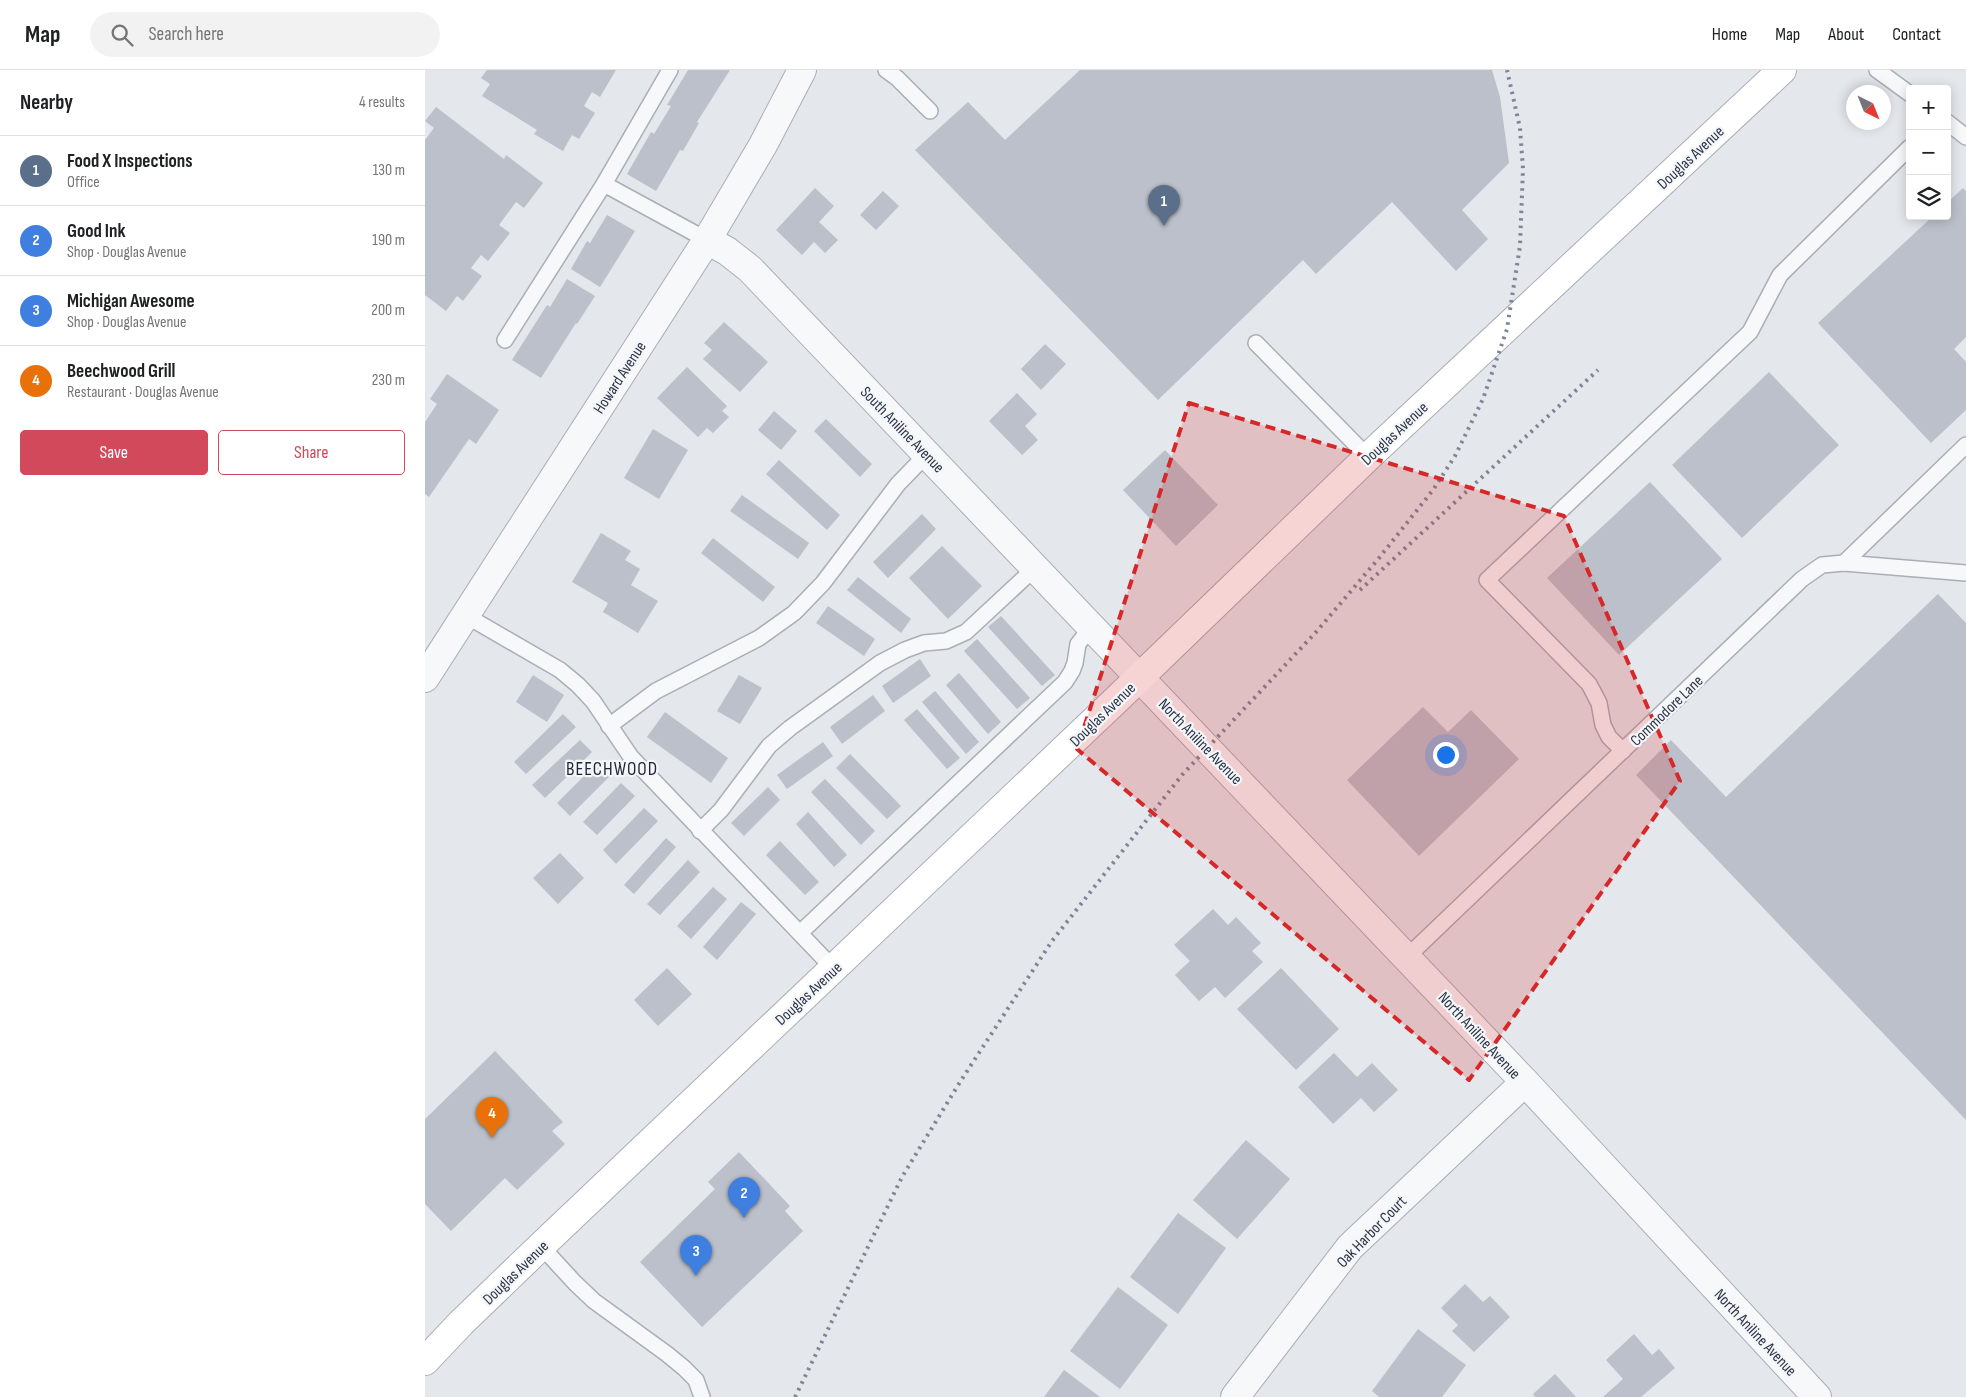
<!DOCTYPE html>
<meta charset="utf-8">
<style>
:root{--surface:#fff;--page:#f2f2f2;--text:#202124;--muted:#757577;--line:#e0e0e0;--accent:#d1495b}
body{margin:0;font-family:"Sofia Sans Condensed",sans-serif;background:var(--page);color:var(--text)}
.controls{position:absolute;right:15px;top:15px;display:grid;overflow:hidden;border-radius:5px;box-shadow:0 2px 12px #0003}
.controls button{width:45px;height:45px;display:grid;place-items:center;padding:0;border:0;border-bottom:1px solid var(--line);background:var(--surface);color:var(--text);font:25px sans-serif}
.compass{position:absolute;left:1421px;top:15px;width:45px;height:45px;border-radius:50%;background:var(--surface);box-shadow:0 2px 12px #0003;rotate:137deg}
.you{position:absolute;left:1020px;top:684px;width:18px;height:18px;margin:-12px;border:4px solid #fff;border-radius:50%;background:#1a73e8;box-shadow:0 0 0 8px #1a73e833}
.badge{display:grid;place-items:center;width:32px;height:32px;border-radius:50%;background:var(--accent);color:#fff;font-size:16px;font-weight:700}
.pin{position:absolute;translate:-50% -41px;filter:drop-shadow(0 1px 2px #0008)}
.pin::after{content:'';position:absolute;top:26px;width:18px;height:15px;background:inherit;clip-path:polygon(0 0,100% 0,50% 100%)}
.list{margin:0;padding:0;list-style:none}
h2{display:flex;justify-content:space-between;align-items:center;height:65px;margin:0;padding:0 20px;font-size:21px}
h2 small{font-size:16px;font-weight:400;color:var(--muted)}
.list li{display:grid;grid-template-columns:32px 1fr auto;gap:15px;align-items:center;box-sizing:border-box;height:70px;padding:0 20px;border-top:1px solid var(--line)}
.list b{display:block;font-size:19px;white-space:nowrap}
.list p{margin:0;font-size:16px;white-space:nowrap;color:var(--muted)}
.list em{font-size:16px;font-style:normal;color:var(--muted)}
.actions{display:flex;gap:10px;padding:15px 20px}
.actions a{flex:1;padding:11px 0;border:1px solid var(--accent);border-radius:5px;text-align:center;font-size:18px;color:var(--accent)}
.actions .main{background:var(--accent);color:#fff}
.icon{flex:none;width:28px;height:28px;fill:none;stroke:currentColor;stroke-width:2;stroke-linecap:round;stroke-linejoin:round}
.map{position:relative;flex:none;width:1541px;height:1327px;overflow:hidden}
header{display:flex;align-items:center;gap:30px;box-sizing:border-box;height:70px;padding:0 25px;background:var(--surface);border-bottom:1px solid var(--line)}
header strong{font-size:24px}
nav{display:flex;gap:28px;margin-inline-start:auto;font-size:18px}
.search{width:350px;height:45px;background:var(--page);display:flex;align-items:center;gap:12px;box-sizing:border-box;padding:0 18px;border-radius:28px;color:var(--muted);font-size:19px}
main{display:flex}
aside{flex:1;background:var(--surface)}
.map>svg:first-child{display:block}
</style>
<header>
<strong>Map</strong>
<div class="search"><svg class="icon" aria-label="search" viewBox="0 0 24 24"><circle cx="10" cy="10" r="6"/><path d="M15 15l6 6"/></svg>Search here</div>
<nav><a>Home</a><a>Map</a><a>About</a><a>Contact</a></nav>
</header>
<main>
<aside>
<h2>Nearby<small>4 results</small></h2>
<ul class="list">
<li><span class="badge" style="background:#5c6f8a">1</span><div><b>Food X Inspections</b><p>Office</p></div><em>130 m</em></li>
<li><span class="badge" style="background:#3f7fe0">2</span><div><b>Good Ink</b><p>Shop · Douglas Avenue</p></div><em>190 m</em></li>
<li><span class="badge" style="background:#3f7fe0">3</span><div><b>Michigan Awesome</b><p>Shop · Douglas Avenue</p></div><em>200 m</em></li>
<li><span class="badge" style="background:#e8710a">4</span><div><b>Beechwood Grill</b><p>Restaurant · Douglas Avenue</p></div><em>230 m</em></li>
</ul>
<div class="actions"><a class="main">Save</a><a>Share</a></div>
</aside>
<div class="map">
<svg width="1541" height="1327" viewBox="0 0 1541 1327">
<rect width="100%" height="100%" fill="#e4e7ec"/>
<!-- building -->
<g fill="#bbc0ca">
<polygon points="62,0 191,0 175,27 167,22 159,36 170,43 154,69 147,65 138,81 109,64 112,60 57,26 65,14 56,8"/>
<polygon points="263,0 305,0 272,52 274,53 258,81 255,80 231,121 202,104 226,62 229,64 246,36 242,35"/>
<polygon points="655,0 1067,0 1075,27 1084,93 1037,140 1063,169 1031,201 967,132 891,204 878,190 733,330 490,80 543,32 580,70"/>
<polygon points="11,37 79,89 81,85 118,113 99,138 91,132 74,155 85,163 63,191 56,185 46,198 57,206 38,231 32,226 21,241 0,225 0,70 9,58 0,51"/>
<polygon points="390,118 409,136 394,152 413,170 400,183 389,172 377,185 351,160"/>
<polygon points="1538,118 1541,121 1541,267 1529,279 1541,292 1541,340 1506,373 1393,253 1508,146 1522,146 1522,133"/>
<polygon points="458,121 474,136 451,160 435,145"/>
<polygon points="182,145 210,161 175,217 146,199 162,171 165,173"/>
<polygon points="142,209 170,226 152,254 151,253 116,308 87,290 122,235 125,237"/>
<polygon points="299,252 343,292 315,322 278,289 287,280 279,273"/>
<polygon points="620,274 641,294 616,320 596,299"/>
<polygon points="262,297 302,336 297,341 304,347 288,363 282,358 273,367 232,328"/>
<polygon points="1344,302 1414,375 1317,468 1247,395"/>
<polygon points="22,304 74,340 51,374 44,369 4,427 0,424 0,352 12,334 5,329"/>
<polygon points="592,323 612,344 600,356 613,370 597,385 564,351"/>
<polygon points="349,341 372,361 356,380 333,360"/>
<polygon points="401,349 447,394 435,407 389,361"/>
<polygon points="228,359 263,380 234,429 199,408"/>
<polygon points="740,380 793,435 751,476 698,420"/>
<polygon points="354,390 415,445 402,460 341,404"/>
<polygon points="1225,412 1297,489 1194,585 1122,508"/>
<polygon points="317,425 384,473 373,489 305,441"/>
<polygon points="497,444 511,459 463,508 448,492"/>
<polygon points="176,463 206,481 200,490 215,499 206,515 233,531 213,563 178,542 183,533 147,512"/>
<polygon points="288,468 350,517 338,532 276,483"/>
<polygon points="517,476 557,516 523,549 484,508"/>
<polygon points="433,507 486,549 476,563 422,520"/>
<polygon points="1513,524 1541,553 1541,1050 1211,705 1246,670 1301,727"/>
<polygon points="403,536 450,569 439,586 391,553"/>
<polygon points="576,546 630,605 617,616 563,557"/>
<polygon points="552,569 605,628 592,639 539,581"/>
<polygon points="495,589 506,606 468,633 457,616"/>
<polygon points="534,603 576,652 563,664 521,615"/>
<polygon points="108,605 139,625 122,652 91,632"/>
<polygon points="314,605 337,618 315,654 292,641"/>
<polygon points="510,621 554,672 541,684 497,632"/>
<polygon points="448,625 460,641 417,674 405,657"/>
<polygon points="998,637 1023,662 1046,640 1094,689 994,786 922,710"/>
<polygon points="492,639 535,688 522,699 479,650"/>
<polygon points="240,642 303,688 286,713 222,667"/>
<polygon points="138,644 151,657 101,704 89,692"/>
<polygon points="155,670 167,682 120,728 107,715"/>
<polygon points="398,672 408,686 362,719 352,705"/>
<polygon points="425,684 476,736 462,749 411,698"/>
<polygon points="173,692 186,705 145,746 132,733"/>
<polygon points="400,709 450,761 436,775 386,722"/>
<polygon points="196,713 210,726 172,765 158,752"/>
<polygon points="343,717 355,730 319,766 306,753"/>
<polygon points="219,738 233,751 191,794 178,780"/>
<polygon points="383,742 422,785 409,797 371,754"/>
<polygon points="241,768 251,777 209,824 199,815"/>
<polygon points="355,771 394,812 380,825 341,785"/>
<polygon points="135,783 159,808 133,834 108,808"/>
<polygon points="263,790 275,802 235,845 222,834"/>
<polygon points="288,817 302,829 266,869 252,856"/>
<polygon points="316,832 331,844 292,890 278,877"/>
<polygon points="788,839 803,855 811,847 836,873 827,881 838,892 800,928 790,917 774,931 750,905 765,891 749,875"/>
<polygon points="242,898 267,924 233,956 209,930"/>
<polygon points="856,898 914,959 871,1000 812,939"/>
<polygon points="70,981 138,1052 127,1061 140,1074 92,1120 80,1108 26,1161 0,1134 0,1049"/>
<polygon points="909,983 932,1007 947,993 973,1020 949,1042 936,1028 908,1054 873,1017"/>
<polygon points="821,1070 865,1109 812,1169 768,1130"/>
<polygon points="314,1082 365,1136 360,1141 378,1161 277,1257 215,1192 290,1119 283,1112"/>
<polygon points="753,1143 801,1178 753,1244 705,1207"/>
<polygon points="1040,1214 1058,1232 1065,1226 1085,1247 1049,1282 1027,1261 1033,1255 1016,1238"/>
<polygon points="693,1217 743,1255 695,1319 645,1281"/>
<polygon points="993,1259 1041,1295 1017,1327 954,1327 947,1321"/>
<polygon points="1209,1264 1227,1285 1234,1279 1250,1298 1216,1327 1178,1327 1198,1309 1181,1290"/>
<polygon points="639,1300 675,1327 619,1327"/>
<polygon points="1130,1304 1151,1327 1110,1327 1108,1324"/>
</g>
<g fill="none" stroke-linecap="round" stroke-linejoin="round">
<!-- lane casing -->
<g stroke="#a9aeb7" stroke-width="18">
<g id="lane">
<polyline points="461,0 472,8 505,41"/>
<polyline points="1452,0 1485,24"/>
<polyline points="1522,52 1541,67"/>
<polyline points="179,114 282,170"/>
<polyline points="80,270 179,114 245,0"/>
<polyline points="831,273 943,387"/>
<polyline points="1419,493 1541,375"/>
<polyline points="40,545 135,600 153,615 168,631 206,687 409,899"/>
<polyline points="184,656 231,621 334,568 369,543 398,513 473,414 502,384"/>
<polyline points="1198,681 1184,667 1178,655 1174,633 1164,614 1062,510 1325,262 1355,205 1485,77"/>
<polyline points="275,761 296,740 344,676 365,658 455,593 480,580 499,573 521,571 541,562 610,498"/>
<polyline points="375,863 640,612 647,601 650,593 653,574 667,556"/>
<polyline points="982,887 1377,509 1397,495 1419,493 1541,503"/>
<polyline points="116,1176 150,1213 169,1231 242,1284 259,1298 271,1310 277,1327"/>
</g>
</g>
<!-- street casing -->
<g stroke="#a9aeb7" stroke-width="30">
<g id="street">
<polyline points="282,170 302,181 325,199 1100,1012 1392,1327"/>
<polyline points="0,608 282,170 338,75 377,0"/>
<polyline points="810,1327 925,1177 1100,1012"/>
</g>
</g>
<!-- secondary casing -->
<g stroke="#a9aeb7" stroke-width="30">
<polyline id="secondary" points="0,1291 36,1253 116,1176 689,632 943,387 1357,0"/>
</g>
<!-- lane -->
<use href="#lane" stroke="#f7f8fa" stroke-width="15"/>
<!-- street -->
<use href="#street" stroke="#f7f8fa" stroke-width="28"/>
<!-- secondary -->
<use href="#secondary" stroke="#fff" stroke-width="28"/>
<!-- rail -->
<g stroke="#7d8696" stroke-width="4" stroke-dasharray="2.5 5" stroke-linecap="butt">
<polyline points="935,520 1173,300"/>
<polyline points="370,1327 477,1107 535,1012 627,871 757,705 892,561 954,488 1008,420 1030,386 1058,329 1082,259 1095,176 1098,99 1095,58 1082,0"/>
</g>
</g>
<!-- marked area -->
<path fill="#d62828" fill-opacity="0.2" stroke="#d62828" stroke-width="4" stroke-dasharray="10 6" stroke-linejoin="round" d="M764 333 1139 446 1255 711 1044 1010 652 679Z"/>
<g text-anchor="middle" stroke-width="4.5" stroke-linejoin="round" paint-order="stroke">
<!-- street labels -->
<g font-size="16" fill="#2b3445" stroke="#f4f6f9">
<text transform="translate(1265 87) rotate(-43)" y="6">Douglas Avenue</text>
<text transform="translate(194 307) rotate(-57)" y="6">Howard Avenue</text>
<text transform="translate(478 359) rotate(46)" y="6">South Aniline Avenue</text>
<text transform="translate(969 363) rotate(-43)" y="6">Douglas Avenue</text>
<text transform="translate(1241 640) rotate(-44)" y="6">Commodore Lane</text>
<text transform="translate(677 644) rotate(-44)" y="6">Douglas Avenue</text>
<text transform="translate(776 671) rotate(46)" y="6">North Aniline Avenue</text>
<text transform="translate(383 923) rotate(-43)" y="6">Douglas Avenue</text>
<text transform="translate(1055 965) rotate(47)" y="6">North Aniline Avenue</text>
<text transform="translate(946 1161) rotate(-46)" y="6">Oak Harbor Court</text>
<text transform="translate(90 1202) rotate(-44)" y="6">Douglas Avenue</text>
<text transform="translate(1331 1262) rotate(47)" y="6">North Aniline Avenue</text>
</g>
<!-- quarter labels -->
<g font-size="19" letter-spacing="1" fill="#1d2536" stroke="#f4f6f9">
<text x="187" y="705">BEECHWOOD</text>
</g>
</g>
</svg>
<div class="controls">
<button>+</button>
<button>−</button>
<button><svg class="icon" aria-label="layers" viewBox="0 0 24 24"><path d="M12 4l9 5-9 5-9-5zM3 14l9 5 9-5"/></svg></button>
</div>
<svg class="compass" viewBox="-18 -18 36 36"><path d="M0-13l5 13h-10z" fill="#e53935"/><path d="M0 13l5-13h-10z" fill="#757577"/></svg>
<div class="you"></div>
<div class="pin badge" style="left:739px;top:156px;background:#5c6f8a">1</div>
<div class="pin badge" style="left:319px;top:1148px;background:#3f7fe0">2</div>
<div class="pin badge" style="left:271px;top:1206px;background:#3f7fe0">3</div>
<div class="pin badge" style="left:67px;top:1068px;background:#e8710a">4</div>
</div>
</main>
